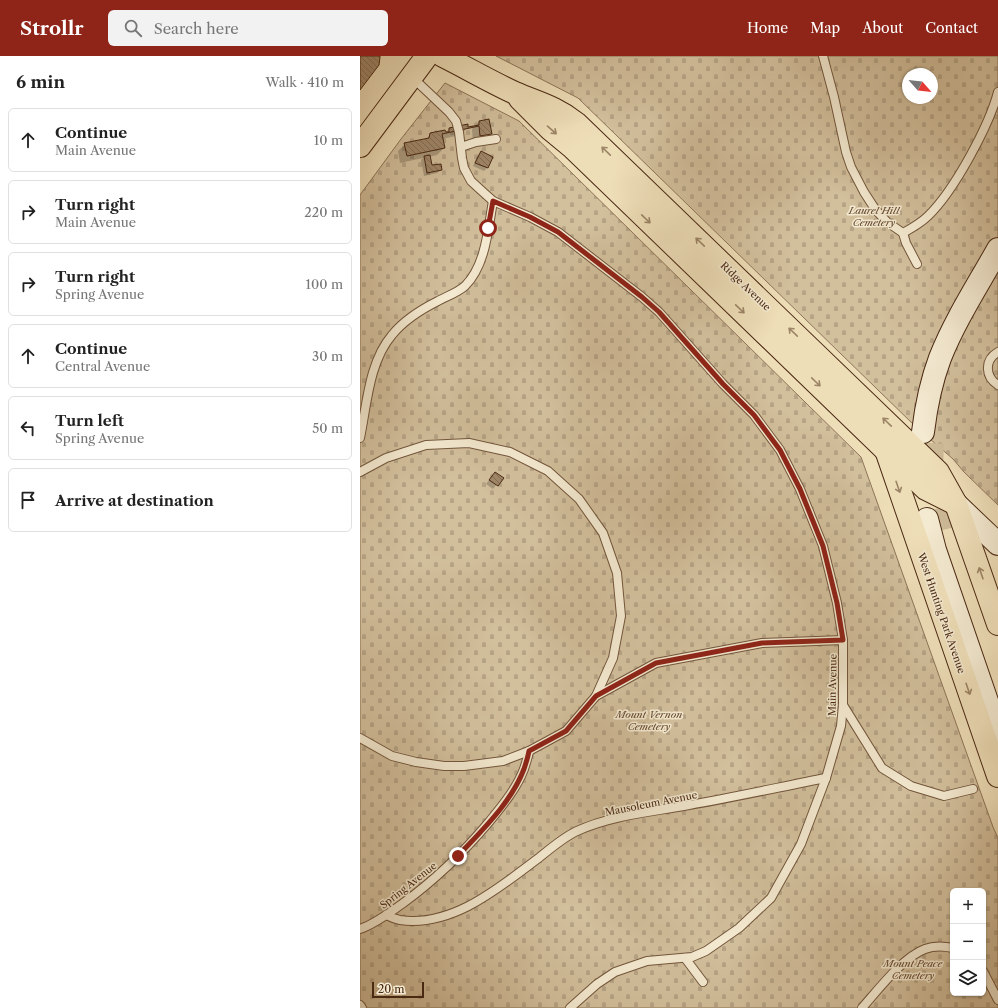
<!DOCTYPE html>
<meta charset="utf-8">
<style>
:root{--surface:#fff;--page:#f2f2f2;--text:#222;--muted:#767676;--line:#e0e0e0;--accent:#8f2418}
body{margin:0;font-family:"Libre Caslon Text",serif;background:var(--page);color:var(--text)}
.controls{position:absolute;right:12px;bottom:12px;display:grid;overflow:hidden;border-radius:6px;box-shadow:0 1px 3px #0004}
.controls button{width:36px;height:36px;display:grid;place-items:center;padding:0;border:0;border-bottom:1px solid var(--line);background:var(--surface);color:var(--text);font:20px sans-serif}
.compass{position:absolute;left:542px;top:12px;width:36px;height:36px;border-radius:50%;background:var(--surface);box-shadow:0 1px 3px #0004;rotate:117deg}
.scale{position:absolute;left:12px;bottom:10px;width:52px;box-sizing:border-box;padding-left:4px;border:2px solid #4a2913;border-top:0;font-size:11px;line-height:14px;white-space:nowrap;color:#4a2913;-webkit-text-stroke:3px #f4ead1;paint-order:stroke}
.stop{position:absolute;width:12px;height:12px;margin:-9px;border:3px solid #8f2418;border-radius:50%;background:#fff}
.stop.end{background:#8f2418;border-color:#fff;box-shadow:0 1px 4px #0008}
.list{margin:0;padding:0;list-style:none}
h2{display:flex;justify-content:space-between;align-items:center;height:52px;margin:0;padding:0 16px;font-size:17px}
h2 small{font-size:13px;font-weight:400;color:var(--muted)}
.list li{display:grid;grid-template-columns:26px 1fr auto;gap:12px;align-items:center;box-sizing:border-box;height:64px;margin:0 8px 8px;padding:0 8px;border:1px solid var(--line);border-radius:6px}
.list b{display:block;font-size:15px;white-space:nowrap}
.list p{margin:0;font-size:13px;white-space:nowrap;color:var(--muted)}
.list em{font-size:13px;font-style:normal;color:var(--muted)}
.icon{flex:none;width:22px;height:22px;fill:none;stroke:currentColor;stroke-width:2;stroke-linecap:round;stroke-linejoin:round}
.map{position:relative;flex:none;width:638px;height:952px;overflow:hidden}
header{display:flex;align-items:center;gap:24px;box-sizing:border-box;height:56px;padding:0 20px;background:var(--accent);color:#fff}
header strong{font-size:19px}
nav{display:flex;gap:22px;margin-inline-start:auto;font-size:14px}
.search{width:280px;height:36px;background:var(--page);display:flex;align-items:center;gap:10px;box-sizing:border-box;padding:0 14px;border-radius:6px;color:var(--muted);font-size:15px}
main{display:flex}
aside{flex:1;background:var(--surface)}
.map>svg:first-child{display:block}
</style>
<header>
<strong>Strollr</strong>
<div class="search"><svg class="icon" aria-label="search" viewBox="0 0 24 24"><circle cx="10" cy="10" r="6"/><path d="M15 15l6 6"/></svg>Search here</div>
<nav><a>Home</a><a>Map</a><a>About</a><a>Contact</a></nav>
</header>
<main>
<aside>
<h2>6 min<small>Walk · 410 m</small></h2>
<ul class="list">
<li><svg class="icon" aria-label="ahead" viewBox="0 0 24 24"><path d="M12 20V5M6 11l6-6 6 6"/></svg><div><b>Continue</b><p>Main Avenue</p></div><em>10 m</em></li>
<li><svg class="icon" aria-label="right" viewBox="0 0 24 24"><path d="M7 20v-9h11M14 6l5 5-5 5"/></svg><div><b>Turn right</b><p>Main Avenue</p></div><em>220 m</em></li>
<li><svg class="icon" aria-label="right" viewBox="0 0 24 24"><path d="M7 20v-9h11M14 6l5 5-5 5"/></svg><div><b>Turn right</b><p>Spring Avenue</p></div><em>100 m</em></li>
<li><svg class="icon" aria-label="ahead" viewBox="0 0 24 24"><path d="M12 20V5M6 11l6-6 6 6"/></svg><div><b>Continue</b><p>Central Avenue</p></div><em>30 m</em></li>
<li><svg class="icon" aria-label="left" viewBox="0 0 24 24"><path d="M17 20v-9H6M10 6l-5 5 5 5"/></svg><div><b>Turn left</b><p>Spring Avenue</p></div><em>50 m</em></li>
<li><svg class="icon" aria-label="arrive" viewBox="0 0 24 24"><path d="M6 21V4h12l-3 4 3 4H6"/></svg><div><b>Arrive at destination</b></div></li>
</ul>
</aside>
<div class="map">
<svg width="638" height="952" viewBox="0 0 638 952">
<defs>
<pattern id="cemetery-stones" width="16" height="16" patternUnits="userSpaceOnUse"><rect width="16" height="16" fill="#d2bf9c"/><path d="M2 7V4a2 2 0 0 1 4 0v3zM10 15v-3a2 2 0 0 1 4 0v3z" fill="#b6a486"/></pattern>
<pattern id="building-back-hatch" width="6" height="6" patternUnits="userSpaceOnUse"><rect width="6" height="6" fill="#9f8769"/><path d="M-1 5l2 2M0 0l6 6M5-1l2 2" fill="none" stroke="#846e55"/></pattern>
</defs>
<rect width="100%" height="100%" fill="#eedeb8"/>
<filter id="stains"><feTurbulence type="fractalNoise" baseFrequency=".005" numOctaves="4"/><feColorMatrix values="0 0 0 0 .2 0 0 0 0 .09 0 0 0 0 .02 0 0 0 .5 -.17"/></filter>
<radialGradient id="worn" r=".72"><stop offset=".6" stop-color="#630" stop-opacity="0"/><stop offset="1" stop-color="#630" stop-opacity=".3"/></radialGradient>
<!-- cemetery -->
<g fill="url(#cemetery-stones)" stroke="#8e7458" fill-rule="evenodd">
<path d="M136 0H638V449L604 416 593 403 555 370 218 42ZM548 18H572V42H548Z"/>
<path d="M85 27 159 65 501 401 633 771 638 782V952H0V139L41 83ZM593 835H623V937H593Z"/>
</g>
<!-- shadow -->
<g fill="#0003">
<polygon points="119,66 131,78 124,85 113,87 112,73"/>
<polygon points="107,72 100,79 82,83 84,92 77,99 69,101 71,111 81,114 77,117 64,120 61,104 63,102 40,107 38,95 45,88 65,84 71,78 85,77 89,73"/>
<polygon points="121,97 132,102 127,112 124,115 113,110 117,100"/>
<polygon points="132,420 142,422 133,433 126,428"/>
</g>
<!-- building -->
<g fill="url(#building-back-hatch)" stroke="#4a2913">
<polygon points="0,0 20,0 20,1 19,9 0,34"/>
<polygon points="129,63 132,78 120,80 119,70 82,78 85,92 47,100 44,87 69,82 70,77 85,74 86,76 89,76 89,72 108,68 108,71 119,69 119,65"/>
<polygon points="121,95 133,101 128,112 115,107"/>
<polygon points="70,99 72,109 81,108 82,114 67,117 64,100"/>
<polygon points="135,416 144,422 138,430 129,424"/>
</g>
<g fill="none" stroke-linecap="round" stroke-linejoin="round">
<!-- secondary-tunnel -->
<path stroke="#cdba97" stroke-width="22" stroke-dasharray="22 11" stroke-linecap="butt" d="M573 387C571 417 575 447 582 477"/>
<!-- service casing -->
<g stroke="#73563c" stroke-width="10">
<g id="service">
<path d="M463 0 474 41 486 96 491 111 504 136 515 153 527 166 543 177C552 172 561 167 568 160 594 135 629 70 638 36"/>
<polyline points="53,22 89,56 96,65 99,76 102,102 104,112 111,125 123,136 133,145 170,161 198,176 282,241 299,256 363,328 394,359 420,394 440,433 463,490 477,547 483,584 483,649 481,670 466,722 441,788 411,842 379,872 346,895 332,901 287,905 255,916 237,928 210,952"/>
<polyline points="101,91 116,86 136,83"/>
<polyline points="543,177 546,187 557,208"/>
<path d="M638 296C624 304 625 321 638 329"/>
<path d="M0 382C7 348 9 306 32 279 44 264 62 253 78 245 87 240 97 237 105 230 126 209 128 173 133 145"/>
<polyline points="0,416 26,402 66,389 109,387 150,396 188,415 219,443 243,477 257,517 261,560 253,602 236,640 206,675 169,695 143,705 104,710 84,710 56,706 32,700 0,682"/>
<polyline points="236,640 296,607 402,587 483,584"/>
<polyline points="483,649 522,712 551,730 584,740 613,733"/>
<path d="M26 859C30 861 35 863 40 864 93 872 141 830 180 801 191 792 204 781 217 775 252 759 292 756 329 749 375 741 420 731 466 722"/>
<path d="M0 873C15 868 29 857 42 848 75 824 103 797 129 766 142 750 157 732 164 713 166 707 168 701 169 695"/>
<polyline points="325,902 343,926"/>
<polyline points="623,915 638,944"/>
<polyline points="0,949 2,952"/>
<path d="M502 952C518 934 543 901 565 893 575 889 584 890 593 892"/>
</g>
</g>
<!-- secondary casing -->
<g stroke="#4a2913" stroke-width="24">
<g id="secondary">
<path d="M563 376C566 351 571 326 580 302 595 264 618 229 638 193"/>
<polyline points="596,448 638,488"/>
<polyline points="567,463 575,494 638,677"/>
</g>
</g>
<!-- primary casing -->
<g stroke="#4a2913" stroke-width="24">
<g id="primary">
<path d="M83 0C107 12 131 26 155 37 178 47 196 51 216 67L578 416 596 448 638 568"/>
<polyline points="160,43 190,73 213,92 566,433 596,448"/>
<polyline points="0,90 67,0"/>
<polyline points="527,397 638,720"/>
</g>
</g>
<!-- service -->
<use href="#service" stroke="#f4ead1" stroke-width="8"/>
<!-- secondary -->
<use href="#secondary" stroke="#f4ead1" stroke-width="22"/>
<!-- primary -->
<use href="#primary" stroke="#eedeb8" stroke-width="22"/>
</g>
<!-- one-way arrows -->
<defs><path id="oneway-shaft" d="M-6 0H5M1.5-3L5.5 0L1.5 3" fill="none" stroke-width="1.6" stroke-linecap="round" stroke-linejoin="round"/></defs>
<g stroke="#9c8466">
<use href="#oneway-shaft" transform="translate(192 74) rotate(41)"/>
<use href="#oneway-shaft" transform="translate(246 95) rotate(-136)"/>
<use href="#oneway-shaft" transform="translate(286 163) rotate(44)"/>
<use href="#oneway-shaft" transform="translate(340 186) rotate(-136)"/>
<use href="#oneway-shaft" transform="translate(380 253) rotate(44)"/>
<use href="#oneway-shaft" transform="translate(433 276) rotate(-136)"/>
<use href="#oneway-shaft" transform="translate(456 326) rotate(44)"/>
<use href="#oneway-shaft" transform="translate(527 366) rotate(-136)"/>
<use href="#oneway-shaft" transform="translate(538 431) rotate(71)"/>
<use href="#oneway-shaft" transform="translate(621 517) rotate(-109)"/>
<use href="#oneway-shaft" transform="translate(608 633) rotate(71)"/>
</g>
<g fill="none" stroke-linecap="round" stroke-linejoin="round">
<!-- route -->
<path stroke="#8f2418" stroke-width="5" d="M98 800C122 774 151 747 164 713 166 707 168 701 169 695L206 675 236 640 296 607 402 587 483 584 477 547 463 490 440 433 420 394 394 359 363 328 299 256 282 241 198 176 170 161 133 145 128 172"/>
</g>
<g text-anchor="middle" stroke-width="3" stroke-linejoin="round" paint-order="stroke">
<!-- park labels -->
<g font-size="10" font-style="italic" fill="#65472e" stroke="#f4ead1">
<text x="514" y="158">Laurel Hill<tspan x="514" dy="12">Cemetery</tspan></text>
<text x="289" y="662">Mount Vernon<tspan x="289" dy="12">Cemetery</tspan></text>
<text x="553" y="911">Mount Peace<tspan x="553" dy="12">Cemetery</tspan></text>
</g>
<!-- street labels -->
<g font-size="10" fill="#4a2913" stroke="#f4ead1">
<text transform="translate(386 230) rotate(44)" y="4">Ridge Avenue</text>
<text transform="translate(582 557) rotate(71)" y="4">West Hunting Park Avenue</text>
<text transform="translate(472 629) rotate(-89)" y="4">Main Avenue</text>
<text transform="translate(291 747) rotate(-11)" y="4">Mausoleum Avenue</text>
<text transform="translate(48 829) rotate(-38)" y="4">Spring Avenue</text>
</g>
</g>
<rect width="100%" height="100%" filter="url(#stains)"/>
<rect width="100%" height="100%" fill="url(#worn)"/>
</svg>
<div class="controls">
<button>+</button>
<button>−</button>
<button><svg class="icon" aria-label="layers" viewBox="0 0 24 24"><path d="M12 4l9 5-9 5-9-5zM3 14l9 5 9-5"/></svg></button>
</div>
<svg class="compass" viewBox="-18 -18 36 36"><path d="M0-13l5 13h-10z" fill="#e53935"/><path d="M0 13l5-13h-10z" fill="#767676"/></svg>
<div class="scale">20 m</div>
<div class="stop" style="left:128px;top:172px"></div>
<div class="stop end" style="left:98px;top:800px"></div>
</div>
</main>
